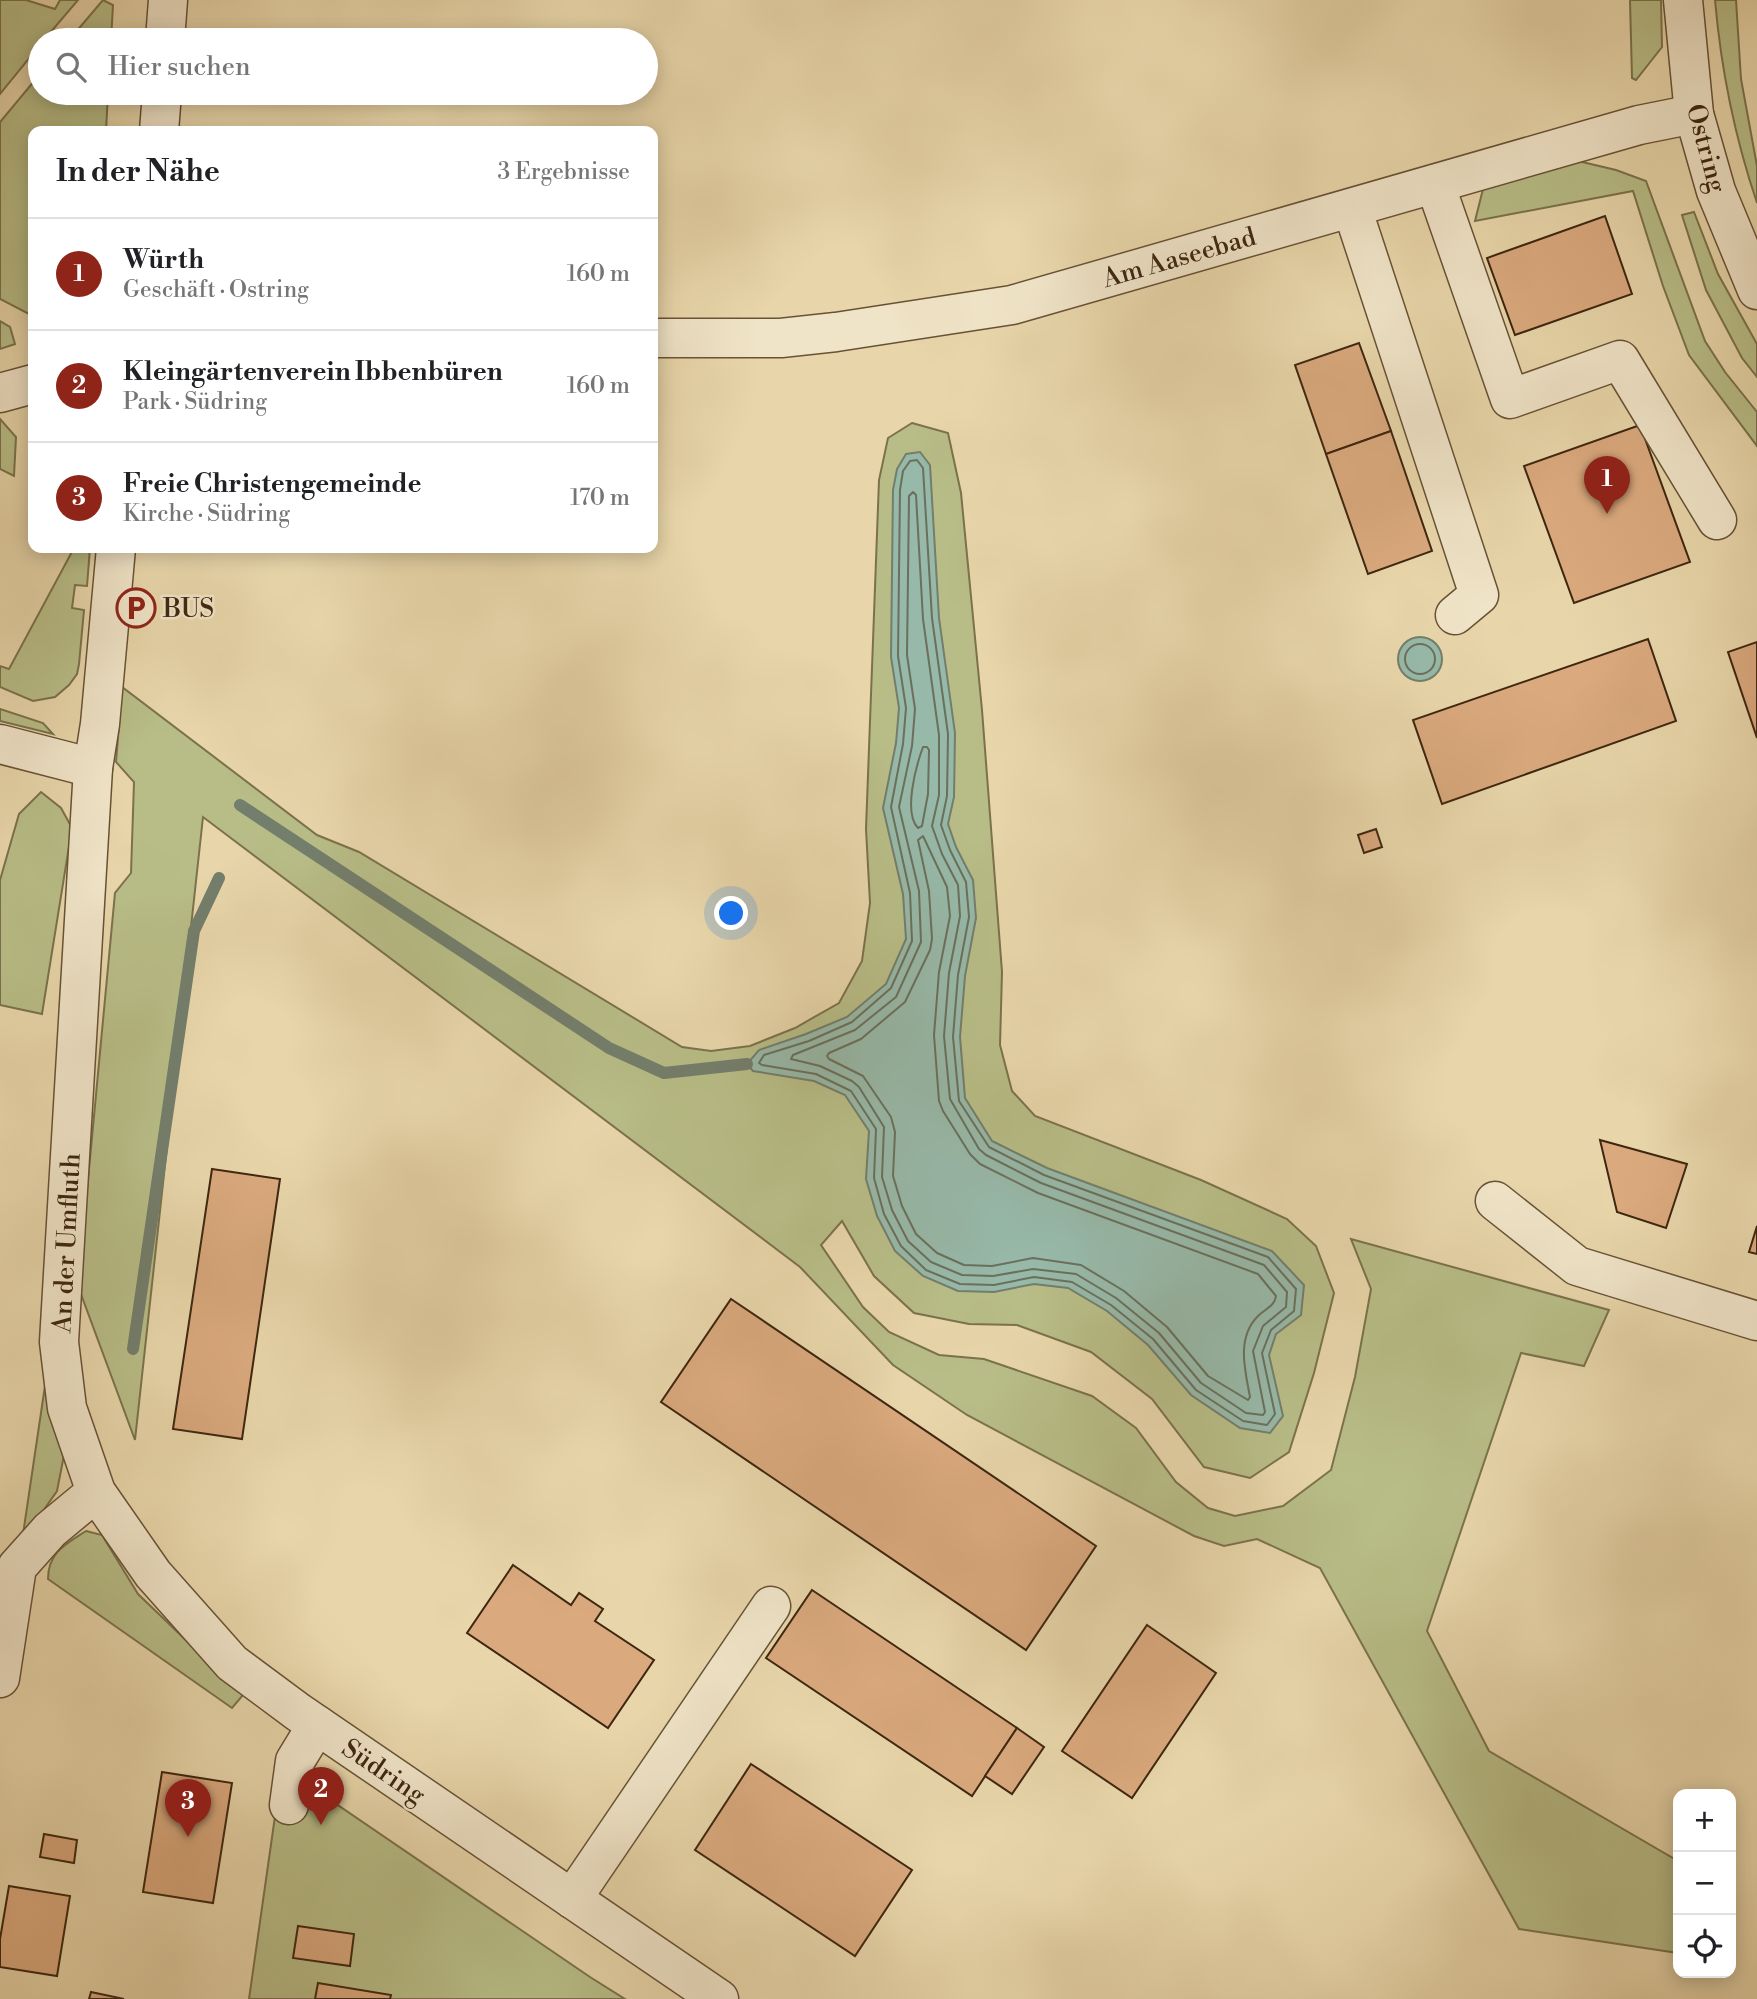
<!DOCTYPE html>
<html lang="de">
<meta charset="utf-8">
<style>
:root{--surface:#fff;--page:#f2f2f2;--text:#202124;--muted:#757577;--line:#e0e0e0;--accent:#8f2418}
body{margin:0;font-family:"Libre Bodoni",serif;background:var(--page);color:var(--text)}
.controls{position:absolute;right:21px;bottom:21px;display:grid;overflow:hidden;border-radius:14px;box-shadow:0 4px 18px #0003}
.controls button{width:63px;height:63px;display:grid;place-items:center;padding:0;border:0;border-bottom:2px solid var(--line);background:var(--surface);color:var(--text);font:35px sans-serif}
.you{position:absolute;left:732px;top:914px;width:24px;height:24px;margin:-18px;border:5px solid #fff;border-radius:50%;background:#1a73e8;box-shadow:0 0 0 10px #1a73e833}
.badge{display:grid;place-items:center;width:46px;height:46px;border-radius:50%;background:var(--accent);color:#fff;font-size:23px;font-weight:700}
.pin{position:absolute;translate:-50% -58px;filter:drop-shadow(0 2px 4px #0008)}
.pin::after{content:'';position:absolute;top:37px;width:24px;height:21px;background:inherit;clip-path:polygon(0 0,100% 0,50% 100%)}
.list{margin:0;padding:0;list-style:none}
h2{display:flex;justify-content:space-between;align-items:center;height:91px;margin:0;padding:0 28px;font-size:30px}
h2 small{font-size:23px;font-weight:400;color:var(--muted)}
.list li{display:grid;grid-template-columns:46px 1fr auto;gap:21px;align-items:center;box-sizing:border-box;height:112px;padding:0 28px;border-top:2px solid var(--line)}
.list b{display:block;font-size:26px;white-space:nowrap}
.list p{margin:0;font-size:23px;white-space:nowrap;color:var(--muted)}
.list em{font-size:23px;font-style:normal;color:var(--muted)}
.icon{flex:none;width:38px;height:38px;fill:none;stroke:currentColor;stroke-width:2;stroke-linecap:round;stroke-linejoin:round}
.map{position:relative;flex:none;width:1757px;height:1999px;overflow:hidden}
.search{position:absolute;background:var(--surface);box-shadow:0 4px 18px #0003;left:28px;top:28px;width:630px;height:77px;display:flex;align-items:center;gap:18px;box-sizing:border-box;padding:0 24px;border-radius:38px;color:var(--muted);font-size:26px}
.panel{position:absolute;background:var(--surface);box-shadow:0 4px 18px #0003;left:28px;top:126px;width:630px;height:427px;border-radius:14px}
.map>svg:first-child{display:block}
</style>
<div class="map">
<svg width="1757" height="1999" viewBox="0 0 1757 1999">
<rect width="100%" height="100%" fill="#e8d6aa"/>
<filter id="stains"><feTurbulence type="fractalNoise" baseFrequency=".00286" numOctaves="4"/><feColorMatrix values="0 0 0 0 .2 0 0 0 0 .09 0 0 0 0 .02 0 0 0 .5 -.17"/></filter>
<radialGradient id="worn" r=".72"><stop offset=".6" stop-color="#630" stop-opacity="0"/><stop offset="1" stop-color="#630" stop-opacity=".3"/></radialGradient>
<!-- green -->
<g fill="#b8bd87" stroke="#7b724c" stroke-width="2">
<polygon points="0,0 26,0 55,9 60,0 78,0 44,40 40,40 40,45 0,94"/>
<polygon points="103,0 113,5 111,40 69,40"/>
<polygon points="1630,0 1661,0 1662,47 1636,80 1632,78"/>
<path d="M1715 0H1736L1741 79 1757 166V203C1735 138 1721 69 1715 0Z"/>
<polygon points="40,74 40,93 108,93 106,131 33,131 33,316 0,299 0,122"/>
<polygon points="1578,161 1616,170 1646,181 1705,341 1725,372 1757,412 1757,446 1689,355 1663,286 1633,191 1475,221 1484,185"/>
<polygon points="1694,212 1718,274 1757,344 1757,377 1742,358 1706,290 1682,215"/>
<polygon points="0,321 10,327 15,344 0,349"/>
<polygon points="0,419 16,437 14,476 0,469"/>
<polygon points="912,423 948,433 961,493 982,710 1002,972 1000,1045 1012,1091 1035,1116 1201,1180 1287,1219 1316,1246 1334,1293 1314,1373 1289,1452 1250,1478 1204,1467 1152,1399 1091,1352 1017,1325 969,1324 914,1313 874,1276 842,1221 821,1245 863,1307 889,1332 939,1355 984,1359 1092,1396 1136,1428 1176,1482 1208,1508 1235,1516 1283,1506 1331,1470 1355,1377 1371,1289 1351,1239 1609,1310 1584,1366 1521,1353 1427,1631 1489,1751 1678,1861 1678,1953 1519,1929 1320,1568 1257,1539 1224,1546 1194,1536 967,1415 893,1365 800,1267 203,817 135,1440 78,1286 115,893 131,873 134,782 116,762 122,687 317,835 359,852 682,1047 711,1051 750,1046 795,1028 839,1003 862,961 870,903 866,829 879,480 888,438"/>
<polygon points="74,548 90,548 87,586 75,585 72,608 84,610 79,664 77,674 69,685 55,697 33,701 0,687 0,666 9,669"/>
<polygon points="0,709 43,723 53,734 0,721"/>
<polygon points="41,792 61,808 72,828 42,1014 0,1005 0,880 19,814"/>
<polygon points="46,1379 65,1450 57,1491 22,1541"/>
<path d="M86 1531 102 1535 138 1594 243 1695 232 1708 48 1579C48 1552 66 1544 86 1531Z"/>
<polygon points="282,1767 590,1977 625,1999 249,1999"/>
</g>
<!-- water -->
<g fill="#97b9a9" stroke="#737e6c" stroke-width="2">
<polygon points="920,452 930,465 939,618 955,733 954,797 948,824 956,847 973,880 976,918 965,976 960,1037 965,1098 992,1141 1047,1168 1272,1251 1304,1285 1301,1315 1276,1334 1269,1355 1283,1416 1270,1433 1240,1428 1191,1395 1148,1345 1107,1311 1068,1288 1034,1284 994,1292 958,1291 923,1276 895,1251 877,1216 866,1179 869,1131 845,1095 814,1081 753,1071 747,1064 759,1050 806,1034 847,1017 886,984 906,939 903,894 883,808 896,743 899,708 891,657 893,490 897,469 906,454"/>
<circle cx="1420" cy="659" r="22"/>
</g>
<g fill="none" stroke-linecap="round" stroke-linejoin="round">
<!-- shore -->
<g stroke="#6a705c" stroke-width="2">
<polygon points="917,460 923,468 932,618 948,734 947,796 941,825 950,850 966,882 969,917 958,975 953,1037 959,1101 989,1147 1044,1175 1268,1257 1296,1289 1294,1311 1271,1330 1262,1353 1275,1414 1267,1425 1243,1421 1196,1390 1153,1339 1111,1305 1072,1282 1034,1277 994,1285 960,1284 926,1270 901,1246 884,1214 874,1178 876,1129 851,1091 816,1074 762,1065 759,1063 764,1055 809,1041 852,1022 891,988 912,941 910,893 891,807 903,744 906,708 898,656 900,490 903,471 910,461"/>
<polygon points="913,492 916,495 923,619 939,735 939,795 932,826 942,854 958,885 960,916 949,973 944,1036 950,1099 979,1149 986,1155 1041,1183 1264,1265 1287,1292 1286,1307 1263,1326 1253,1351 1265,1412 1263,1415 1246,1413 1201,1383 1159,1333 1116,1298 1076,1274 1033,1269 993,1276 962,1275 931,1262 908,1241 892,1210 882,1177 884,1127 859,1087 852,1081 820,1066 791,1059 793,1055 855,1030 896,997 921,942 919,891 899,807 912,746 915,709 907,655 909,496"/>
<circle cx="1420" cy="659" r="15"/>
<path d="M923 747H927L929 750 928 794 922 826 918 828C903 813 916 766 923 747Z"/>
<path d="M923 836 947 887 950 916 939 972 934 1035 939 1101 943 1111 970 1154 980 1164 1038 1193 1258 1274 1276 1296C1275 1306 1265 1309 1258 1316 1236 1338 1245 1370 1250 1397L1248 1400 1208 1376 1167 1327 1124 1291 1081 1265 1033 1258 992 1266 964 1265 937 1253 916 1234 902 1206 893 1176 895 1132 891 1117 863 1076 829 1059 827 1056 829 1053 861 1039 905 1002 930 950 932 939 929 891 918 840Z"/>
</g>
<!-- stream -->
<g stroke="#737e6c" stroke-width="12">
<polyline points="240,805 609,1048 664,1073 747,1064"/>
<polyline points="133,1349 194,931 219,878"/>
</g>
</g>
<!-- building -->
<g fill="#daa97e" stroke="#3e2610" stroke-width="2">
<polygon points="1605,216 1632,294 1515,335 1487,258"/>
<polygon points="1359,343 1391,431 1326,454 1295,365"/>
<polygon points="1640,425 1690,562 1574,603 1524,466"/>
<polygon points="1391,431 1432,551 1368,574 1326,454"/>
<polygon points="1648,639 1676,721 1442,804 1413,720"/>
<polygon points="1757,642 1757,738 1728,652"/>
<polygon points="1376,829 1382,847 1364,853 1358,835"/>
<polygon points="1600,1140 1687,1164 1666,1228 1617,1212"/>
<polygon points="212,1169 280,1179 242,1439 173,1429"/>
<polygon points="1757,1226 1757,1254 1749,1252"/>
<polygon points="731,1299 1096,1546 1026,1650 661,1402"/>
<polygon points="513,1565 571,1605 579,1593 603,1609 595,1621 654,1660 608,1728 467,1633"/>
<polygon points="812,1590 1017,1728 972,1796 766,1658"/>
<polygon points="1147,1625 1216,1673 1132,1798 1062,1751"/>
<polygon points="1017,1728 1044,1747 1012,1794 985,1776"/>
<polygon points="751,1764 912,1870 855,1956 695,1850"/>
<polygon points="162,1772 232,1783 213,1903 143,1892"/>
<polygon points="44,1834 77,1840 74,1863 40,1857"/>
<polygon points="9,1886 70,1896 57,1976 0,1967 0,1939"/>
<polygon points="298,1926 354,1934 350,1966 293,1958"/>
<polygon points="318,1983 391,1995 390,1999 315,1999"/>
<polygon points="91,1992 124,1999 89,1999"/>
</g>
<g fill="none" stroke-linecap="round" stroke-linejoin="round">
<!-- minor casing -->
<g stroke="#685236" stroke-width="41">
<g id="minor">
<polyline points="1683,0 1694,114 1716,191 1757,290"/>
<polyline points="165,40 168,0"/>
<polyline points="159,131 162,93"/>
<polyline points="1435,184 1510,399 1620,360 1717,520"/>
<polyline points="1352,208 1479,595 1455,615"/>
<polyline points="653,338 781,338 836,332 1012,305 1639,125 1694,114"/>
<polyline points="0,393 33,384"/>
<polyline points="116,548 100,724 93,768 59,1342 67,1408 96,1492 153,1574 232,1663 298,1712 719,1999"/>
<polyline points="0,744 93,768"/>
<polyline points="1495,1201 1577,1266 1757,1321"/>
<polyline points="0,1678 17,1567 50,1530 96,1492"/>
<polyline points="289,1805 295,1761 317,1725"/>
<polyline points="572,1899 771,1606"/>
</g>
</g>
<!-- minor -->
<use href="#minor" stroke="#f0e4c8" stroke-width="38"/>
</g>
<!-- icons -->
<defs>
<g id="parking-ring" transform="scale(2.0125)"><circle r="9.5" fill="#f0e4c8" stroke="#8f2418" stroke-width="1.5"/><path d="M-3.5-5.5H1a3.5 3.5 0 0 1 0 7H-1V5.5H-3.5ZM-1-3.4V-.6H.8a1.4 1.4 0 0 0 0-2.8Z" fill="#8f2418"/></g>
</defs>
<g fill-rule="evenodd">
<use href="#parking-ring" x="136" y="608"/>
</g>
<g text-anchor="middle" stroke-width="5" stroke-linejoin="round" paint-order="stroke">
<!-- street labels -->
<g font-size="26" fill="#3e2610" stroke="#f0e4c8">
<text transform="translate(1707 148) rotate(75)" y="9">Ostring</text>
<text transform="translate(1179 257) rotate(-16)" y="9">Am Aaseebad</text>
<text transform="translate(66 1243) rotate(-87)" y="9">An der Umfluth</text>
<text transform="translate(384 1771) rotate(34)" y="9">Südring</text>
</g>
<!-- poi labels -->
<g font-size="26" fill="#3e2610" stroke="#f0e4c8" text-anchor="start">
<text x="163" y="617">BUS</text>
</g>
</g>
<rect width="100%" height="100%" filter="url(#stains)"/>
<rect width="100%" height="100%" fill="url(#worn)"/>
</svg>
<div class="controls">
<button>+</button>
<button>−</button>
<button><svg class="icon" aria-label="locate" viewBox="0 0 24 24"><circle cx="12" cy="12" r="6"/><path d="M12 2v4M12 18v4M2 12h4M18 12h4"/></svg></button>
</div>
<div class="you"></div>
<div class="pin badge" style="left:1607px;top:514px">1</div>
<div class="pin badge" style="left:321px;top:1825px">2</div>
<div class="pin badge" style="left:188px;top:1837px">3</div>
<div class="search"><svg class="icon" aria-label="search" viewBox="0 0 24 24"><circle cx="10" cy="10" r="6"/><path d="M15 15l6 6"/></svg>Hier suchen</div>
<section class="panel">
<h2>In der Nähe<small>3 Ergebnisse</small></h2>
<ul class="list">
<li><span class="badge">1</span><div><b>Würth</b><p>Geschäft · Ostring</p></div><em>160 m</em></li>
<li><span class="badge">2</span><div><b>Kleingärtenverein Ibbenbüren</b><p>Park · Südring</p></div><em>160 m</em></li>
<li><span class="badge">3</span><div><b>Freie Christengemeinde</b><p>Kirche · Südring</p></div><em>170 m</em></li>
</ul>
</section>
</div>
